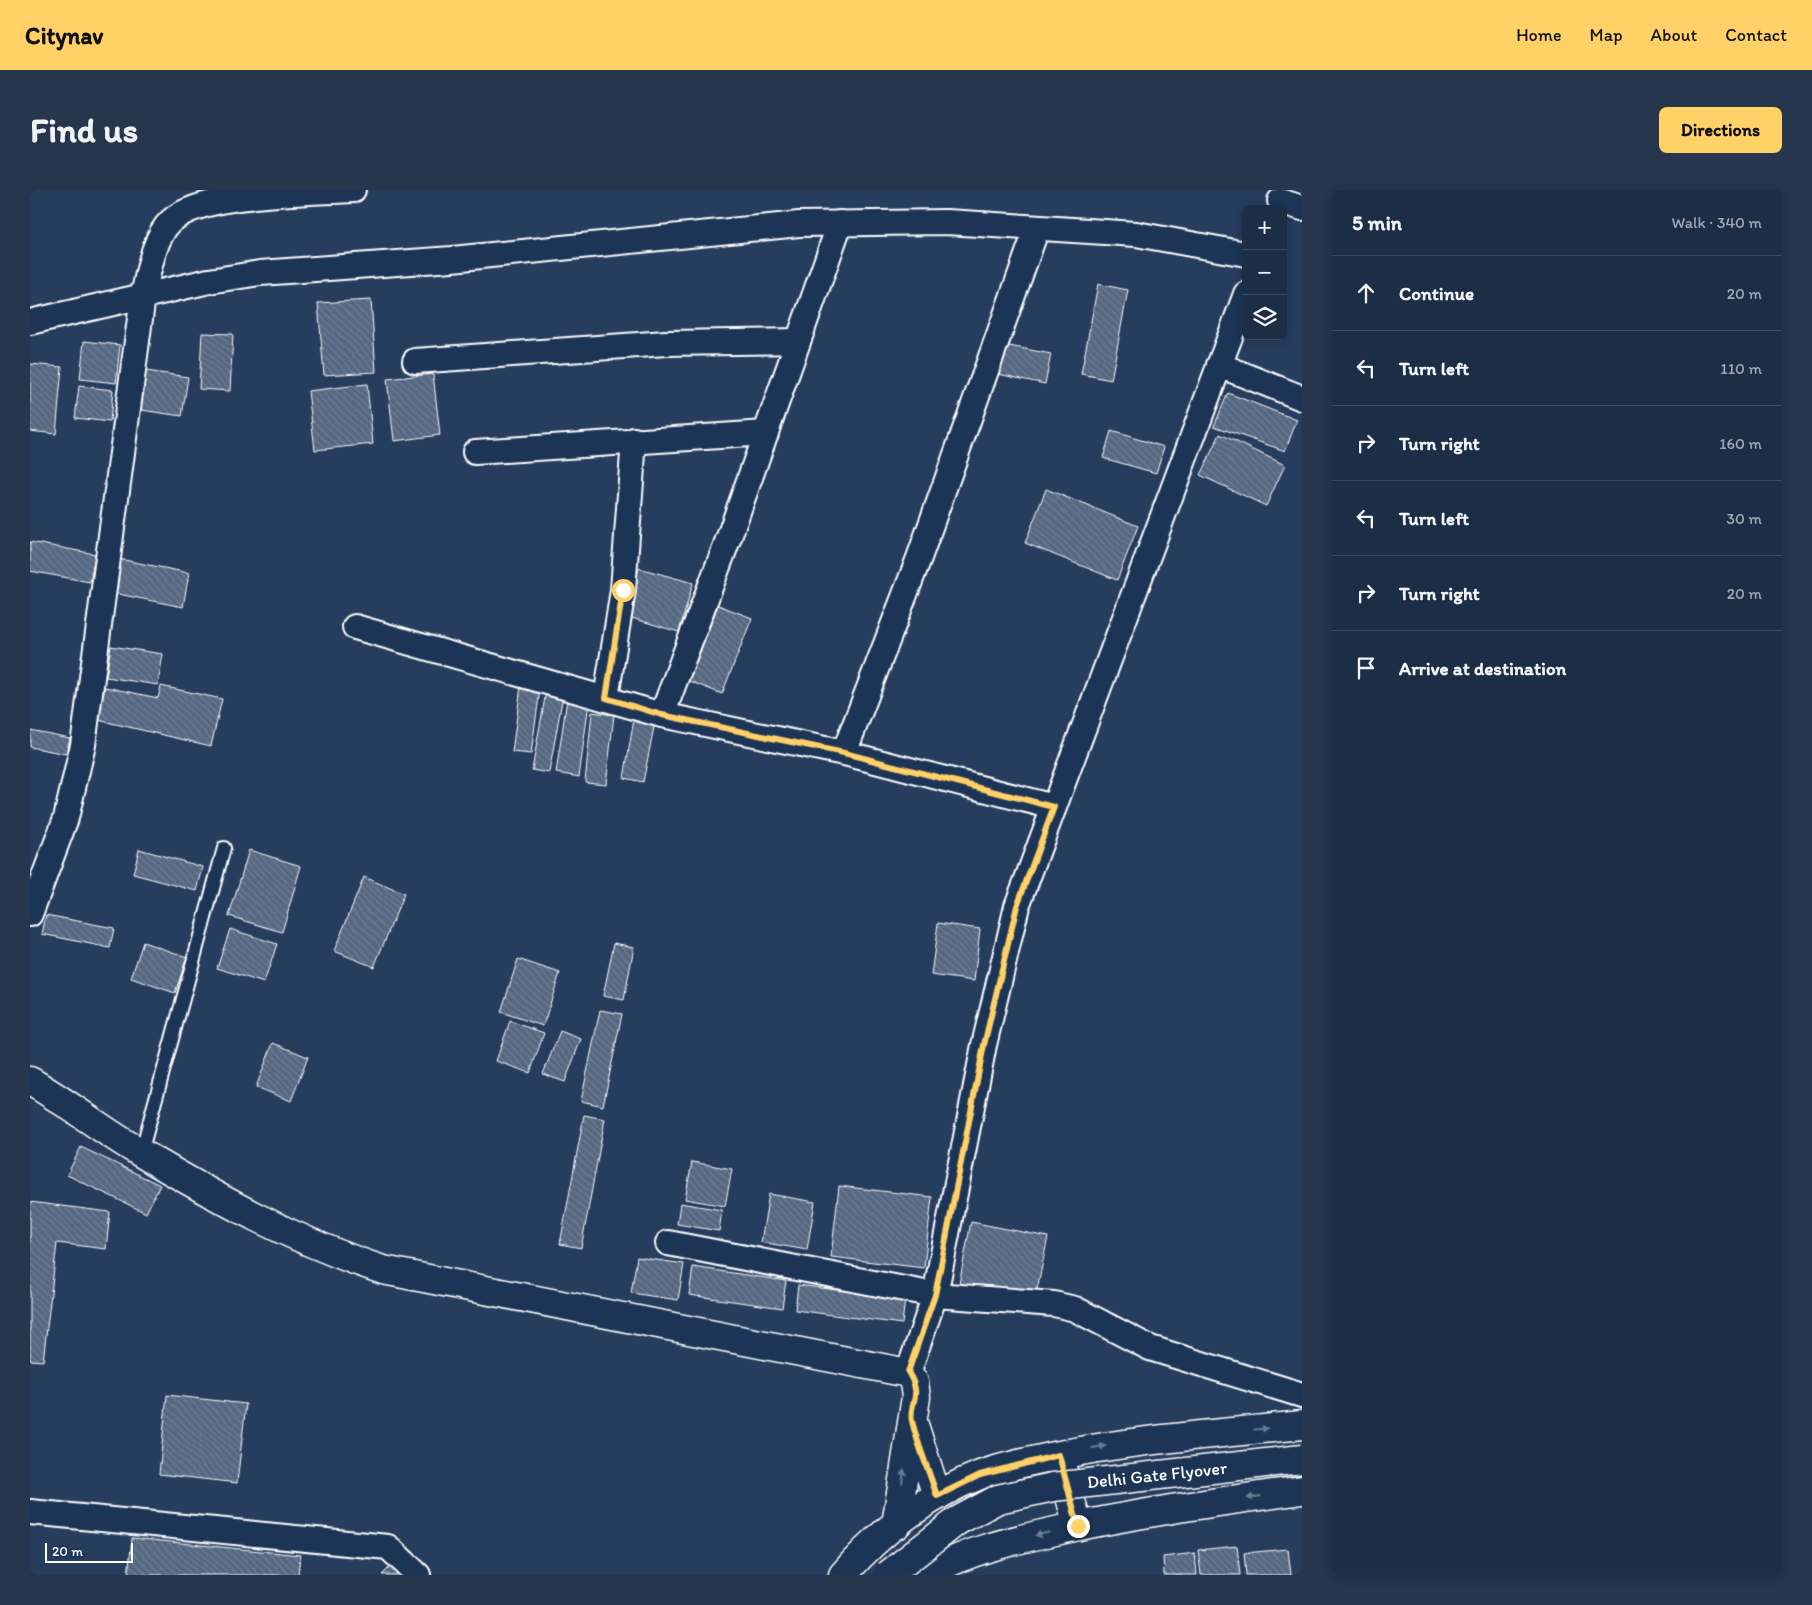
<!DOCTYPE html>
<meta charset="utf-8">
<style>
:root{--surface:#1c2e46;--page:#25364d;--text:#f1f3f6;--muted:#a0a8b3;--line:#3a4a5f;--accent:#ffd166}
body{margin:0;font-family:Itim,sans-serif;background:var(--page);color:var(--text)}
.controls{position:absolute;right:15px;top:15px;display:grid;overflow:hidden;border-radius:8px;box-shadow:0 2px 12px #0003}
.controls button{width:45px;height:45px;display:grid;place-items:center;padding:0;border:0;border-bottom:1px solid var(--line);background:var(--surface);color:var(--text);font:25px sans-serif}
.scale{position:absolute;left:15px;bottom:12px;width:88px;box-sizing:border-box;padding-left:5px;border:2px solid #fff;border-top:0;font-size:14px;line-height:18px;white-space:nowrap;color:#fff;-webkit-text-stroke:4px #1d3557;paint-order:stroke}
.stop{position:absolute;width:15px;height:15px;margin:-11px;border:4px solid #ffd166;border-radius:50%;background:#fff}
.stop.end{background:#ffd166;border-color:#fff;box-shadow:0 1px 5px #0008}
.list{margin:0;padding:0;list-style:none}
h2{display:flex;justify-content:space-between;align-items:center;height:65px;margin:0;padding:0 20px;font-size:21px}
h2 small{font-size:16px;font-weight:400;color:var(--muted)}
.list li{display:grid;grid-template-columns:32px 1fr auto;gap:15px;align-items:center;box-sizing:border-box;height:75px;padding:0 20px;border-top:1px solid var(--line)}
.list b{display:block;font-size:19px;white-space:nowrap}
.list em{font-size:16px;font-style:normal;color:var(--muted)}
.icon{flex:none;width:28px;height:28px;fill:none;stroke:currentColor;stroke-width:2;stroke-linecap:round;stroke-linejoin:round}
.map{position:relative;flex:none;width:1272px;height:1385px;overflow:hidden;border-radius:8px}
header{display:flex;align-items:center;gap:30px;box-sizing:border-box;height:70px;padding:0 25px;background:var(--accent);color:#111}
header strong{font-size:24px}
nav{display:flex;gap:28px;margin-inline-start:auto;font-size:18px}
.intro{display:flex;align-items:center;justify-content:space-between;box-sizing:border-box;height:120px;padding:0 30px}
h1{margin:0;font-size:35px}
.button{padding:12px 22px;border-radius:8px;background:var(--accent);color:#111;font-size:18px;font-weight:700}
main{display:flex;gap:30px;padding:0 30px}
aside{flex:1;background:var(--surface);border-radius:8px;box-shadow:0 2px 12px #0003}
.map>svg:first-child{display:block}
</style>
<header>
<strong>Citynav</strong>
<nav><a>Home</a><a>Map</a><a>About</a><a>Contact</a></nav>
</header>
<div class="intro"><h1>Find us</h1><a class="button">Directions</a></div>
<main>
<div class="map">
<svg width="1272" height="1385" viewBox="0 0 1272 1385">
<defs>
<pattern id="building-back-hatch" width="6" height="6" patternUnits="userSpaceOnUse" patternTransform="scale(1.25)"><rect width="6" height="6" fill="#556781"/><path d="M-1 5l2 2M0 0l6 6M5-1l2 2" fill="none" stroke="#6e7e94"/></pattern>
</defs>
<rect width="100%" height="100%" fill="#263d5e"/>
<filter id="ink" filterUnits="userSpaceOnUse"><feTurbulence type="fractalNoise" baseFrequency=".02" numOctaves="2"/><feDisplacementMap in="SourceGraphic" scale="10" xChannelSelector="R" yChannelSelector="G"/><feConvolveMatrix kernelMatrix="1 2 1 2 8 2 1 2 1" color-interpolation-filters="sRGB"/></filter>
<g filter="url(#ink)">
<!-- building -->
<g fill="url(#building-back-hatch)" stroke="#fff">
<polygon points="1068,94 1098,100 1081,190 1051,184"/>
<polygon points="341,110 346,182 294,185 288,113"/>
<polygon points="172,143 203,144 200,201 169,199"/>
<polygon points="54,151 90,155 86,193 50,189"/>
<polygon points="969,154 1021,164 1015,194 963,183"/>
<polygon points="0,174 32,177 26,244 0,241"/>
<polygon points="109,180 158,187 152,226 104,219"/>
<polygon points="403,184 410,245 364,251 357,189"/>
<polygon points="337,194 343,254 285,260 278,201"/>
<polygon points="49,196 83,200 80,232 45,228"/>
<polygon points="1198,203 1267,230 1255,261 1184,236"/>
<polygon points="1081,241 1134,257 1126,283 1073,268"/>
<polygon points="1190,244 1255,275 1236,316 1170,285"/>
<polygon points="1016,299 1108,336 1087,390 995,353"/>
<polygon points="0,352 65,364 60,392 0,381"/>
<polygon points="89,369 159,383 153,417 83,403"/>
<polygon points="609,378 663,393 649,442 595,426"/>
<polygon points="688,415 722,428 692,504 659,491"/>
<polygon points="81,456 133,464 128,495 76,487"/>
<polygon points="492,489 511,492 501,564 482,562"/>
<polygon points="131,496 192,509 181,556 68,530 75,497 128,508"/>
<polygon points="516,502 533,505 519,583 502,580"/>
<polygon points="537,509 559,513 549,587 526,583"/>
<polygon points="562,522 584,525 576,594 555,592"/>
<polygon points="605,523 626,527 613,592 594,588"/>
<polygon points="0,540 40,548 36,564 0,557"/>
<polygon points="109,659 173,677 167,701 103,684"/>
<polygon points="219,660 271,676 252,742 199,726"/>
<polygon points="334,687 374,704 344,777 304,761"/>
<polygon points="16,725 84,738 80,758 12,744"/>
<polygon points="908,733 950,739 944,791 901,785"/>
<polygon points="200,739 247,754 234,793 187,778"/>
<polygon points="113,752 157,767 145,803 101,788"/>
<polygon points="584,753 604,757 594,810 573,806"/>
<polygon points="488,769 530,783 513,836 471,822"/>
<polygon points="570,820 592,824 573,916 551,911"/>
<polygon points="480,831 514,843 500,883 466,871"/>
<polygon points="530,841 551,849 535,892 513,884"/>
<polygon points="243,853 278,867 261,911 226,897"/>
<polygon points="554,925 575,929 551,1058 530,1054"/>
<polygon points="51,957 130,995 116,1023 37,985"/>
<polygon points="662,972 702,979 695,1016 655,1009"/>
<polygon points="809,996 902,1007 894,1078 801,1067"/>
<polygon points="739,1004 785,1012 777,1060 731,1052"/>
<polygon points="0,1012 80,1022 76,1059 27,1053 13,1171 0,1170"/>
<polygon points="650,1013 692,1020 689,1041 647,1034"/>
<polygon points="941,1032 1018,1047 1005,1109 929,1094"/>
<polygon points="607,1067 654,1074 648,1110 601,1103"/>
<polygon points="663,1077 756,1091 752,1118 659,1105"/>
<polygon points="768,1095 875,1109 872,1134 765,1120"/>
<polygon points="137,1205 216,1214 207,1293 129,1284"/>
<polygon points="102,1348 270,1365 268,1385 98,1385"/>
<polygon points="1207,1356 1210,1385 1171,1385 1168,1360"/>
<polygon points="1258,1359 1261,1385 1216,1385 1214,1363"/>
<polygon points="1165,1363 1167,1385 1134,1385 1133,1367"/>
<polygon points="367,1370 382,1385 352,1385"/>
</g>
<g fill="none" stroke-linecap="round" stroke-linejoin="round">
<!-- service casing -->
<g stroke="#fff" stroke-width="16">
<polyline id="service" points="111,963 194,658"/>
</g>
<!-- minor casing -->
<g stroke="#fff" stroke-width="28">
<g id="minor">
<polyline points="1250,11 1272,18"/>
<polyline points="0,132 179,91 230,83 422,69 769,34 917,32 1106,44 1216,64"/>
<polyline points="385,171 636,153 768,151"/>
<polyline points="1189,175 1272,208"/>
<polyline points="445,262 736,243"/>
<polyline points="325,437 632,525 814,563 1024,617"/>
<polyline points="576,508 593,400 604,250"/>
<polyline points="632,525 699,347 810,33"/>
<polyline points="814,563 889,368 1007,38"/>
<path d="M0 724 36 628 53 555 113 106C118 84 124 46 141 31 173 2 278 3 323 0"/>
<polyline points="638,1053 905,1105 1024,1114 1045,1119 1120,1158 1272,1205"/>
<polyline points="878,1183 905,1105 954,855 987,716 1216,104"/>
<polyline points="0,1322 358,1357 388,1385"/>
</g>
</g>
<!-- tertiary casing -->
<g stroke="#fff" stroke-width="31">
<g id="tertiary">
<path d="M0 891C38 913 73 941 111 963 188 1009 267 1052 353 1080L878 1183 884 1192 886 1207 866 1335"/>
<polyline points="884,1235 907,1306"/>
</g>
</g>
<!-- secondary casing -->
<g stroke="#fff" stroke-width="31">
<g id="secondary">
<polyline points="1031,1274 1048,1336"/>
<path d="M813 1385C848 1343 898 1305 950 1285 972 1277 997 1272 1020 1267 1103 1249 1188 1244 1272 1235"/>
<path d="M896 1385C935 1361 977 1352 1021 1342 1104 1323 1188 1312 1272 1300"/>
</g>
</g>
<!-- service -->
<use href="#service" stroke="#1d3557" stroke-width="12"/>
<!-- minor -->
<use href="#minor" stroke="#1d3557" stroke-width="24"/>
<!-- tertiary -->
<use href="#tertiary" stroke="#1d3557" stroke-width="28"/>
<!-- secondary -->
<use href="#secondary" stroke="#1d3557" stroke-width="28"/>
<!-- trunk-bridge casing -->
<g stroke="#fff" stroke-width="31" stroke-linecap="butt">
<polyline id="trunk-bridge" points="858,1385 927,1331 968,1309 1023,1297 1272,1269"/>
</g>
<!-- trunk-bridge -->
<use href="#trunk-bridge" stroke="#1d3557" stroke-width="28"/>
</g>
<!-- one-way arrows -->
<defs><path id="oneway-solid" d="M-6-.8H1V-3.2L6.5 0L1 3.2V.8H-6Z" transform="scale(1.25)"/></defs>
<g fill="#6c7c92">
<use href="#oneway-solid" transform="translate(1231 1239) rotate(-6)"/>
<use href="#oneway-solid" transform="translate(1069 1257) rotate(-8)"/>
<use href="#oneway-solid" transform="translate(873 1286) rotate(-82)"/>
<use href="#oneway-solid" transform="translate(1224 1307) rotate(172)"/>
<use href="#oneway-solid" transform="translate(1012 1344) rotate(167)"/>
</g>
</g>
<g fill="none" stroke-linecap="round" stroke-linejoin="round" filter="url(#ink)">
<!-- route -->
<path stroke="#ffd166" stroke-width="6" d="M593 400 576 508 632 525 814 563 1024 617 987 716 954 855 905 1105 878 1182C894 1208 878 1212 882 1231 888 1256 899 1281 907 1306L950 1285 1029 1265 1048 1336"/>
</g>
<g text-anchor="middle" stroke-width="4" stroke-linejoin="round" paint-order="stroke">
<!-- street labels -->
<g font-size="18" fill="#fff" stroke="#1d3557">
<text transform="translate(1127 1285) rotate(-6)" y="6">Delhi Gate Flyover</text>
</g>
</g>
</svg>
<div class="controls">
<button>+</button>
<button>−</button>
<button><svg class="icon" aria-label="layers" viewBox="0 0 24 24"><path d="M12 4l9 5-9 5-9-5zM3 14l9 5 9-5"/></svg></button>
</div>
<div class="scale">20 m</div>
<div class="stop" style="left:593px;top:400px"></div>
<div class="stop end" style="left:1048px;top:1336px"></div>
</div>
<aside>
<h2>5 min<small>Walk · 340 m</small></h2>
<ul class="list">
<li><svg class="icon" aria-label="ahead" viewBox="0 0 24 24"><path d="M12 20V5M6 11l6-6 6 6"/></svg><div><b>Continue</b></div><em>20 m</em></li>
<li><svg class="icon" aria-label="left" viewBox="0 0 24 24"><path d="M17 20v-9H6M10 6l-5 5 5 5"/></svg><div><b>Turn left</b></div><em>110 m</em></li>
<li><svg class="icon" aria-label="right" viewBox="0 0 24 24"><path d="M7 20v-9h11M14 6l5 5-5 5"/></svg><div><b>Turn right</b></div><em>160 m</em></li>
<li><svg class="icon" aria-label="left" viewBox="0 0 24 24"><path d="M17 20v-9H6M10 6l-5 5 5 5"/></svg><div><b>Turn left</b></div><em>30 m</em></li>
<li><svg class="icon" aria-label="right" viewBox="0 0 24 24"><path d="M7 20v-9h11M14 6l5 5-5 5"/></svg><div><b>Turn right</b></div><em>20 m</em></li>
<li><svg class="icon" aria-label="arrive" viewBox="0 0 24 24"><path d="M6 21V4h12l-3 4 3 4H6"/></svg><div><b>Arrive at destination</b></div></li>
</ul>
</aside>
</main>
